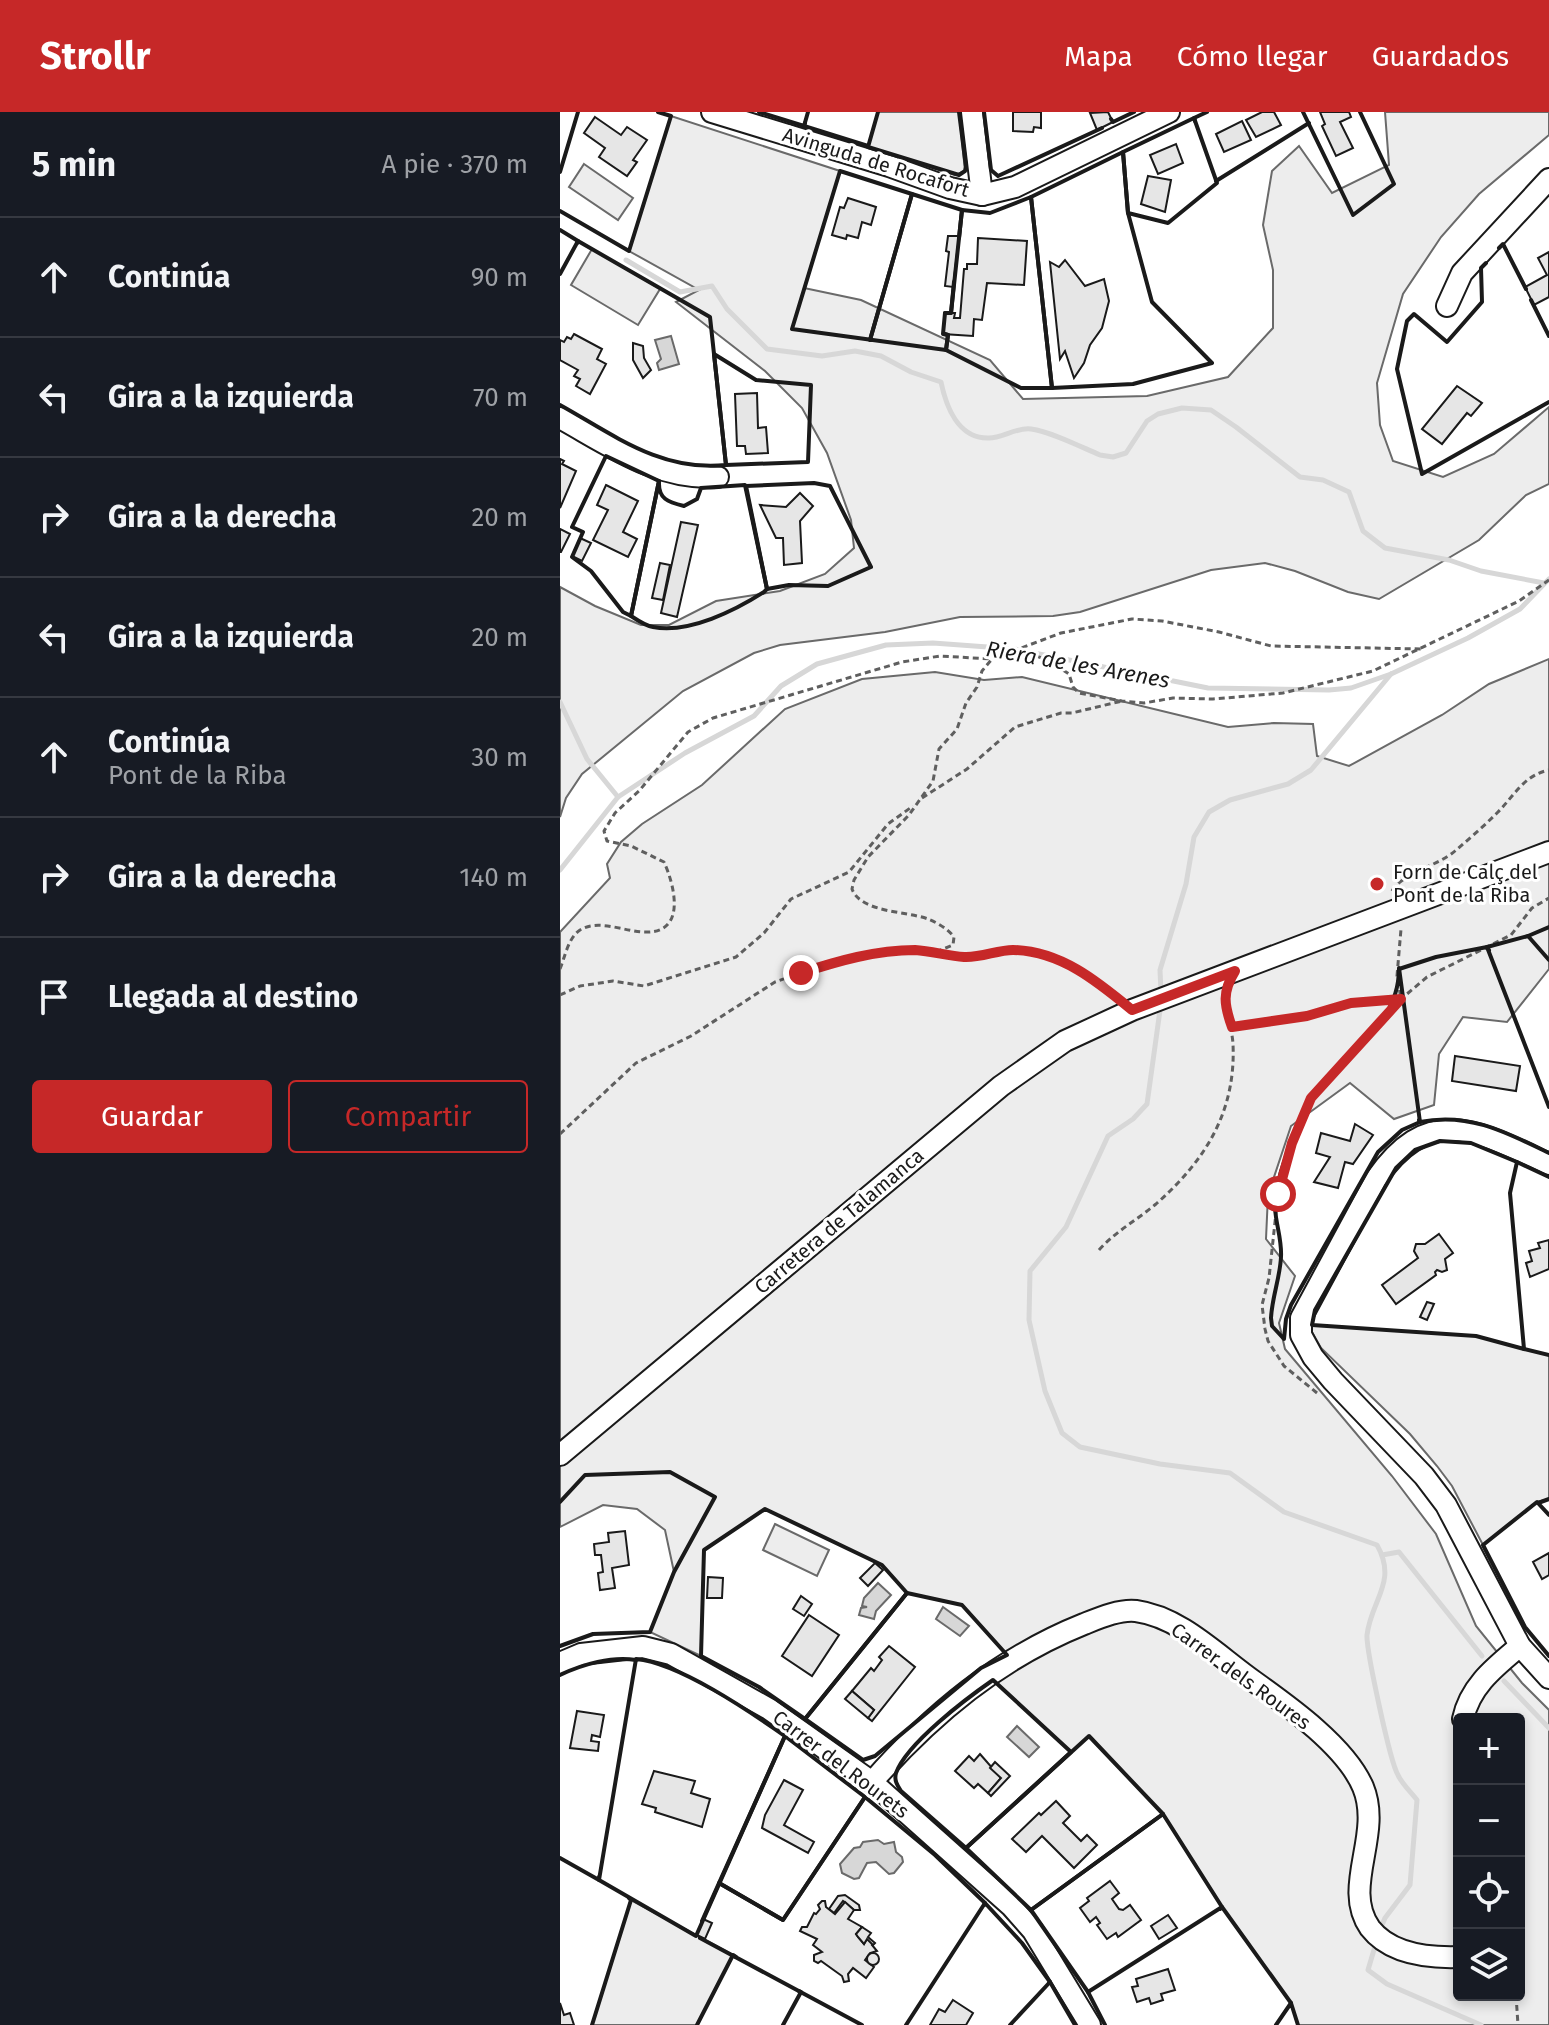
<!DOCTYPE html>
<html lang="es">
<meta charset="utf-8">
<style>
:root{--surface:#171b24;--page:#20242c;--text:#f1f3f6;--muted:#9ea1a6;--line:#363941;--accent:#c62828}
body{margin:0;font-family:"Fira Sans",sans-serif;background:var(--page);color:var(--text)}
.controls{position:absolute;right:24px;bottom:24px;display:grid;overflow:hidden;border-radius:8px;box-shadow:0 4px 12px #0003}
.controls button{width:72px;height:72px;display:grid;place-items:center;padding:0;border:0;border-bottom:2px solid var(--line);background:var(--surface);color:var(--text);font:40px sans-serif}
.stop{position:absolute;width:24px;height:24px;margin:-18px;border:6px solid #c62828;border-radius:50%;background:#fff}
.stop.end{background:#c62828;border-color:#fff;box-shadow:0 2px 8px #0008}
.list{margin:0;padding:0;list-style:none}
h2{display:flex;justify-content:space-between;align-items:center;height:104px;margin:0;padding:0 32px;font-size:34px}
h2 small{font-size:26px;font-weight:400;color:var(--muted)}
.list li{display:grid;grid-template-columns:52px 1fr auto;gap:24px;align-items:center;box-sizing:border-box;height:120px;padding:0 32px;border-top:2px solid var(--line)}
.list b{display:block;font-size:30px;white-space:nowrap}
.list p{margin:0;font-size:26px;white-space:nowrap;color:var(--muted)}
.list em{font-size:26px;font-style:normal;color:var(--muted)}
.actions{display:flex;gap:16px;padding:24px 32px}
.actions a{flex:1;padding:18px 0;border:2px solid var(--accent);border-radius:8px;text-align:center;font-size:28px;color:var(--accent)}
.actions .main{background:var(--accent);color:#fff}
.icon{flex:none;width:44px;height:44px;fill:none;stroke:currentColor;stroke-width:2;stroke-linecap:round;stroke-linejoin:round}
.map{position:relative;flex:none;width:989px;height:1913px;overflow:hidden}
header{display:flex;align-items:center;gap:48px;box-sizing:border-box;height:112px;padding:0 40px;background:var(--accent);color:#fff}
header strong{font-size:38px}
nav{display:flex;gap:44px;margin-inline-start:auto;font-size:28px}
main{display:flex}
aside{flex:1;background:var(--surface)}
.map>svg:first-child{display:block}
</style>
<header>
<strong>Strollr</strong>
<nav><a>Mapa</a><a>Cómo llegar</a><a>Guardados</a></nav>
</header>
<main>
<aside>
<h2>5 min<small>A pie · 370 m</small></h2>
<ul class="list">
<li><svg class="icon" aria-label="ahead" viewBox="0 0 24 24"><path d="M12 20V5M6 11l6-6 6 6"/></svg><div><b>Continúa</b></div><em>90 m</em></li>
<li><svg class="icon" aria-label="left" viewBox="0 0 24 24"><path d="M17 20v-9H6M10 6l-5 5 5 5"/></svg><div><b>Gira a la izquierda</b></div><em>70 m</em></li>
<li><svg class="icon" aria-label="right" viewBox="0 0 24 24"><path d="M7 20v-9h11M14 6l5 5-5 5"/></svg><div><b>Gira a la derecha</b></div><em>20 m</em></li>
<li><svg class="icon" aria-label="left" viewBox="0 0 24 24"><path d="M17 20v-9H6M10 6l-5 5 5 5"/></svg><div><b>Gira a la izquierda</b></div><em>20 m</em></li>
<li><svg class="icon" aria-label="ahead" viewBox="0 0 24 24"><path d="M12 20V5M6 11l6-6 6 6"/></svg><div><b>Continúa</b><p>Pont de la Riba</p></div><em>30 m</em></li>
<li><svg class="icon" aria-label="right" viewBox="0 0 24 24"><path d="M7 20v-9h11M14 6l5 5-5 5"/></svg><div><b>Gira a la derecha</b></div><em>140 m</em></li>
<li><svg class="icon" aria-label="arrive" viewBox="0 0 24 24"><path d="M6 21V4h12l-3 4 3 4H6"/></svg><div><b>Llegada al destino</b></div></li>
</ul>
<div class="actions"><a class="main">Guardar</a><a>Compartir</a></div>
</aside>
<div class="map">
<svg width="989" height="1913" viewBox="0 0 989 1913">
<rect width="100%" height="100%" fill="#fff"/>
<!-- built -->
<g fill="#ededed" stroke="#6a6a6a" stroke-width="2" fill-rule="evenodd">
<polygon points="318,0 399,0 405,59 395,63 308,35"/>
<polygon points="825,0 989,0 989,23 919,82 881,125 843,182 817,271 820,313 833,349 883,365 934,342 989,295 989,372 966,383 919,428 819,487 788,480 735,459 705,451 651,458 520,500 493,504 400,505 325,520 220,533 194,541 123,579 22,662 6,686 0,705 0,475 35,494 81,513 109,513 156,489 220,479 265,462 294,436 291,408 267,341 242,296 205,259 116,190 139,178 69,139 111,4 280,59 244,176 301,188 430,248 463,287 587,284 668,265 713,216 713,158 703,113 712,59 739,34 772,81 829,53"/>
<polygon points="24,52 73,86 58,108 9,75"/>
<polygon points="32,137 100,177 78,213 11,173"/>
<path d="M989 547V857L947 910 903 905 879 942 874 993 834 1007 790 971 731 1014 708 1083 706 1127 735 1164 719 1211 725 1237 832 1364 876 1422 916 1514 962 1571 989 1598V1913H738L731 1891 662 1795 603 1702 529 1624 511 1640 433 1568 447 1543 402 1493 347 1481 322 1453 205 1397 144 1438 141 1544 90 1520 114 1460 105 1418 77 1397 43 1393 0 1415V820L50 766 47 752 61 730 82 712 142 673 225 597 302 567 375 560 424 568 462 565 668 615 714 611 753 612 757 644 789 654 882 603 929 572ZM899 1607H959V1883H899Z"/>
<polygon points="752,1213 916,1224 989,1243 989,1387 977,1390 923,1433 892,1374 877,1354 850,1322 761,1236 752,1220"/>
<polygon points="215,1412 269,1438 257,1464 203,1438"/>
<polygon points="71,1788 173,1843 137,1913 32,1913"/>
</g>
<!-- water -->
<g fill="#d7d7d7" stroke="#6a6a6a" stroke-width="2">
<polygon points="111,224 119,252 99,258 97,251 101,247 95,228"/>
<polygon points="318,1471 331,1483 316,1499 314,1507 299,1503 301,1496 307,1495 302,1494 304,1486"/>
<polygon points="383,1495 409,1514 400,1524 376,1507"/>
<polygon points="457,1614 479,1635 469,1645 447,1625"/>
<polygon points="318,1728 324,1732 334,1730 336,1740 342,1745 343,1750 334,1761 329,1762 316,1750 307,1751 299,1766 294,1767 282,1761 280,1752 294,1736 300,1735 303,1730"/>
</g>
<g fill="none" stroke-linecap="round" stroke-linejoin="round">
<!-- stream -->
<g stroke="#d7d7d7" stroke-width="5">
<path d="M66 148 120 180 152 174 167 197 207 237 262 244 295 239 321 244 351 260 381 270C386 294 398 327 429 326 442 326 457 315 471 317 492 320 521 335 540 343L553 345 566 341 587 309 598 302 622 296 651 298 676 315 740 365 763 368 789 380 803 419 825 436 889 448 921 459 984 471"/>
<polyline points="0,590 27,647 58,685"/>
<polyline points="0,758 58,685 125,641 194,604 221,574 257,552 326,533 373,531 455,537 648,576 769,578 791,576 831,562 908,526 960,497 989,467"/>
<polyline points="601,881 600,858 626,772 634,725 649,700 670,688 728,672 751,658 831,562"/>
<path d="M601 891 587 992 573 1007 548 1024 506 1115 470 1159 469 1208 485 1279 502 1321 520 1335 600 1352 670 1361 724 1400 817 1433C838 1470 811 1488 807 1523 806 1537 830 1650 838 1663 842 1672 851 1680 857 1688L850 1773 825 1806 820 1818"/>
<polyline points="822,1443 839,1440 922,1544"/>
<polyline points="944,1569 989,1616"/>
<polyline points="816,1831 808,1858 827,1872 921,1913"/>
</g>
</g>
<!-- building -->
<g fill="#e6e6e6" stroke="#1a1a1a" stroke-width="2">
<polygon points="453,0 481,0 481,16 474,15 473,20 453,19"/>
<polygon points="548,0 553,10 537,18 530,1"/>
<polygon points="702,0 714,0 721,13 696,25 686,8"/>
<polygon points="760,0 789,0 791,5 780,10 793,36 776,44 762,14 765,12"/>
<polygon points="35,5 61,23 67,15 87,28 73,48 77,50 67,64 39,45 45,36 24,21"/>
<polygon points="682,9 691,28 664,40 656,22"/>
<polygon points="616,32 623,51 598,62 590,43"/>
<polygon points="588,64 611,68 605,100 581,92"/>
<polygon points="288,86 316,95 311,113 302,110 298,126 287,123 286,127 272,123 280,95 284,96"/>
<polygon points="388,124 399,124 393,175 385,174 389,140 386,139"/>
<polygon points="418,126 467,129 464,173 427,171 422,208 414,207 413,224 383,222 385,201 395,201 394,206 400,206 404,157 407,157 407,152 417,152"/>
<polygon points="989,140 989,185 974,193 965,175 987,163 978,146"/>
<polygon points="505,148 525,174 544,167 549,189 542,216 530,233 524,251 514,266 505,239 500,247 490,150 499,155"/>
<polygon points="14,222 42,237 37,247 46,252 30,282 16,274 20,267 14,264 18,258 0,248 0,228 4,230 7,225 11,227"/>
<polygon points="73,231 83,234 84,246 91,258 83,266 73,248"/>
<polygon points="897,274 922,291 911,304 907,301 882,332 862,317"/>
<polygon points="197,281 198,316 206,315 208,341 186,342 185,334 177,334 175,282"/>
<polygon points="0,347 4,349 2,352 16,359 0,396"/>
<polygon points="46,373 78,389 63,420 77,427 68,445 33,428 48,398 37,393"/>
<polygon points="240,381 253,394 240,409 242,451 224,453 223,426 216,426 200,393 226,395"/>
<polygon points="121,410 138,413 117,505 101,501"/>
<polygon points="0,417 10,422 1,440 0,440"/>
<polygon points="20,426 31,431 22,449 12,444"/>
<polygon points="100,451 110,453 103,488 92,486"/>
<polygon points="895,944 960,954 956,979 892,969"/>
<polygon points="795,1012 813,1023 793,1052 785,1050 778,1076 754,1070 770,1045 756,1041 761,1021 790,1029"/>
<polygon points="879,1122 893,1141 885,1147 887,1158 882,1160 877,1158 875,1160 876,1163 836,1192 822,1173 858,1146 854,1139 856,1132 865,1132"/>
<polygon points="989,1128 989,1157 970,1165 966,1151 972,1149 969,1139 980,1136 978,1131"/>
<polygon points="867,1190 874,1192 867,1208 860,1205"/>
<polygon points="65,1419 69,1453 52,1456 55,1476 40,1478 38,1461 43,1460 41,1443 35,1443 34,1432 49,1430 48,1421"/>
<polygon points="989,1441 989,1463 982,1467 973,1450"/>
<polygon points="315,1451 323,1458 308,1474 300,1466"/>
<polygon points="148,1465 163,1466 162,1486 147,1486"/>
<polygon points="241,1484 252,1492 244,1504 233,1497"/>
<polygon points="249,1503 279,1523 252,1564 222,1544"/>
<polygon points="329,1534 355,1555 312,1609 308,1606 314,1598 292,1579 311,1556 314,1559 322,1548 319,1545"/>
<polygon points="292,1579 314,1598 308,1606 285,1587"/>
<polygon points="17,1599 44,1603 40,1625 32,1623 31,1629 39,1630 38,1639 10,1636"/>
<polygon points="420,1642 441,1666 428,1681 418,1672 414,1676 395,1659 409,1644 414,1649"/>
<polygon points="435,1650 450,1664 431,1684 428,1681 441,1666 430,1656"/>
<polygon points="94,1659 135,1669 131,1681 150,1687 142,1715 95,1700 96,1696 82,1692"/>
<polygon points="224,1668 243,1678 224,1713 254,1730 248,1741 202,1716 205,1703"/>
<polygon points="496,1689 510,1704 503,1711 521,1729 527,1723 537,1733 514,1756 482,1724 466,1740 452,1727 479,1701 481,1703"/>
<polygon points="550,1769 559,1781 552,1787 559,1797 563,1798 570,1793 581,1808 558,1825 556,1821 547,1827 537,1813 540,1811 536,1805 530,1810 520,1796 529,1789 527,1786"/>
<polygon points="285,1783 299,1793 300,1798 294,1798 283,1789 274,1801 269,1797 278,1784"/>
<polygon points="262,1789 265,1789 266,1795 275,1802 285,1790 294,1798 288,1807 302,1815 296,1822 298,1825 304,1832 307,1827 314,1831 312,1833 317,1839 310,1841 305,1848 314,1855 306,1866 293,1856 288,1862 289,1869 284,1870 282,1864 261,1849 258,1851 254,1849 254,1843 262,1840 253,1833 257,1827 240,1819 242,1815 247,1815 254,1801 256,1802 260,1797 258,1793"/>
<polygon points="608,1803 617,1816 599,1827 591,1814"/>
<polygon points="143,1807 152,1811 145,1827 137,1823"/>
<polygon points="302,1815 311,1821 308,1825 315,1831 313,1833 307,1827 304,1832 298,1825 296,1822"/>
<circle cx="313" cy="1847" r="6"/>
<polygon points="608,1857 615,1878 601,1882 603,1888 591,1892 589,1886 577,1890 572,1875 578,1874 576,1867"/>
<polygon points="393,1888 413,1901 406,1913 370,1913 379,1897 385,1900"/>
<polygon points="0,1891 4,1903 10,1901 14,1913 0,1913"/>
</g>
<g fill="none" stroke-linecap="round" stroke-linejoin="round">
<!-- minor casing -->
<g stroke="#1a1a1a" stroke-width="24">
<g id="minor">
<polyline points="152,0 329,54 390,76 422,83 455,75 609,0"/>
<polyline points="412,0 422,83"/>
<polyline points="887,194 902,161 989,67"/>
<path d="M0 306C52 335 97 368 158 365"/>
<path d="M989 1052C919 1020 870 989 816 1067L741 1206V1223L753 1245 773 1269 864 1364 886 1393 960 1534 989 1566"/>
<polyline points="0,1343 441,974 505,929 572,898 989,740"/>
<polyline points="0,1551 21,1542 83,1535 111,1542 209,1597 312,1670 451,1794 473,1819 530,1913"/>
<path d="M903 1607C910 1574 935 1555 960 1534"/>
<path d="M312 1670C372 1602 439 1546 524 1512 539 1506 560 1497 576 1499 621 1505 659 1545 695 1570 730 1595 786 1635 803 1675 823 1723 781 1775 810 1816 830 1842 869 1846 899 1845"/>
</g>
</g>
<!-- path -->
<g stroke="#5f5f5f" stroke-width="3" stroke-dasharray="6 4" stroke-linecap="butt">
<polyline points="458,538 488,548 509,562 513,575 519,581 562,589 584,591 613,586 653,587 723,581 813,559 959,489 989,468"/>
<polyline points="362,686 407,657 455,615 501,601 512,601 562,589"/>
<path d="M832 779C842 761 878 754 895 739 909 727 924 714 937 701 954 684 964 663 989 658"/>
<path d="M376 840 393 833 394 825C388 817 378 811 368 807 347 799 301 801 292 777L294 768 308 745 349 703 373 669 379 637 397 617 406 591 417 575 422 559 432 547 501 521 572 507 602 509 659 520 711 534 861 537"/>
<path d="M0 857C5 845 8 826 20 818 39 806 67 821 87 820 127 820 114 772 104 750L71 734 47 729 44 719 55 701 79 679 128 620 153 606 342 550 380 544 432 547"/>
<polyline points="0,883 20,874 53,869 84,874 176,845 204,821 231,787 289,760 328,712 353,694"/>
<polyline points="672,915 747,904 791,891 841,887 867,865 951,823 972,796 989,786"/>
<polyline points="0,1022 76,951 131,924 215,870 261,854 321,840 358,838 406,845 454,838 474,840 514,855 534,867 557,886"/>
<path d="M539 1138C556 1119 577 1108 596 1092 646 1048 676 999 673 932 672 915 665 900 664 884"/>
<polyline points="757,1281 724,1254 708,1229 705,1217 702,1193 709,1166 718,1082 732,1031 751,986 841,887 837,864 841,817"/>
<polyline points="959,1828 961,1837 959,1856"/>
<polyline points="956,1883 958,1913"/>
</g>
<!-- minor -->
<use href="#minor" stroke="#fff" stroke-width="20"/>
<!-- wall -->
<g stroke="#1a1a1a" stroke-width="4">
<polyline points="199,0 244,14 245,11"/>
<polyline points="248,0 244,14 308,34"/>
<polyline points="318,0 308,35 399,63 405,59 406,55 399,0"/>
<polyline points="424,0 431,58 438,64 542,16"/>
<polyline points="743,0 793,103 834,72 800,0"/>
<polygon points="634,6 657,71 608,111 568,101 563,40"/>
<polyline points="551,7 553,10 574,0"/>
<polyline points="635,9 634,6 647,0"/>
<polygon points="563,40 568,101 592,190 652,251 573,272 492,276 471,85"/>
<polyline points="0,60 18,0"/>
<polyline points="656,69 749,11"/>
<polygon points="471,85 492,276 461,276 386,238 388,223 383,222 385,201 391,201 402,98 430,101"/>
<polyline points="0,99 69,139 111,4 98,0"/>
<polyline points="0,118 18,129 17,131"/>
<polyline points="939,136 943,132 966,177"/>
<polyline points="926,151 921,156 922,190 887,230 854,202 847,209 837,257 862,362 989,290"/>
<path d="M0 162 18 129 150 205 166 353C101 360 54 323 0 293"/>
<polyline points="971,188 989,224"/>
<polyline points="385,201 391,201 394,170"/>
<polyline points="310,228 352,82 402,98 399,126"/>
<polyline points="310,228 352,82 280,59 232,217 386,238 388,223 385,222"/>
<polygon points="154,242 196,268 251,273 248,350 166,353"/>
<polygon points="46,344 99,369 71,504 63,500 31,459 12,445 23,420 12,415"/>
<path d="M99 369C98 387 108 390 124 394L137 387 141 376 185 373 207 477 204 480C176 498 129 522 93 515 86 514 77 508 71 504Z"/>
<polygon points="254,371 270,374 311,455 268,474 229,473 207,477 186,374"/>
<polyline points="968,824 989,815"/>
<polyline points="929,838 927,835 968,824 989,848"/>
<path d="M839 856 860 1010 842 1018 818 1040 731 1193 726 1207 724 1227 712 1214 711 1206C712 1185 720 1166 721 1145 722 1128 716 1113 715 1096 715 1061 735 1022 750 991 776 939 839 921 839 856Z"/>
<polyline points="839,857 876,845 927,835 989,995"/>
<path d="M859 1008 860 1010C908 1000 946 1020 989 1041"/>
<polygon points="880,1029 911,1031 957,1050 950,1081 964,1237 916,1224 752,1213 755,1198 836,1056 855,1038"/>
<polyline points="957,1050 989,1065"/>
<polyline points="964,1237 989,1243"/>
<polyline points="0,1390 25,1363 110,1360 155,1385 114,1460 90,1520 33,1522 0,1534"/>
<polyline points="978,1391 989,1387"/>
<polygon points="205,1397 322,1453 347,1481 245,1607 199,1575 141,1544 144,1438"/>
<polyline points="989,1403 977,1390 923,1433 965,1515 989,1544"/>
<polygon points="347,1481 402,1493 447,1543 421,1556 315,1644 303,1648 245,1607"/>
<path d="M76 1547C119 1551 189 1599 225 1624L136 1824 39 1768Z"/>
<path d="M0 1563C23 1552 52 1544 76 1548"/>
<path d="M433 1568 511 1640 406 1736 341 1679C337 1673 334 1668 336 1661 347 1631 407 1586 433 1568Z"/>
<polygon points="225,1624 305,1685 223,1808 159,1771"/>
<polygon points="529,1624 603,1702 471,1798 406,1736"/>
<polygon points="603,1702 662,1795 528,1880 471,1798"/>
<polyline points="0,1746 39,1768 39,1765"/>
<polyline points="424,1793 425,1791 462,1831 490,1870 450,1913"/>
<polyline points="660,1797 662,1795 731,1891 716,1913"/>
<polyline points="142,1809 159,1771 223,1808 305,1685 375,1743 425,1791 346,1913"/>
<polyline points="140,1826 302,1913"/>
<polyline points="489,1871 490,1870 515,1913"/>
<polyline points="528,1880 545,1913"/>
<polyline points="730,1894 731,1891 738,1913"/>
<polyline points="32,1913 71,1788 69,1786"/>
<polyline points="137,1913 173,1843 176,1845"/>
<polyline points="223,1913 241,1880 239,1879"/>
</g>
</g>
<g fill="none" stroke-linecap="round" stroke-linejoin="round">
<!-- route -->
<path stroke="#c62828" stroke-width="10" d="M241 861C278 849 316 838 355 838 372 839 388 844 404 845 421 846 437 838 453 838 501 839 538 870 572 898L675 859C662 880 664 893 672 915L747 904 791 891 841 887 751 986 732 1031 718 1082"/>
</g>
<!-- markers -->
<circle fill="#c62828" stroke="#fff" stroke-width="3" cx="817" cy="772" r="8"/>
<g text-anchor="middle" stroke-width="6" stroke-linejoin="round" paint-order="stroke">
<!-- street labels -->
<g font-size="20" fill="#1a1a1a" stroke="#fff">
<text transform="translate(316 50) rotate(17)" y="7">Avinguda de Rocafort</text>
<text transform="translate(279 1109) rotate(-40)" y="7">Carretera de Talamanca</text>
<text transform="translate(681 1564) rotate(36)" y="7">Carrer dels Roures</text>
<text transform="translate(281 1652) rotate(37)" y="7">Carrer del Rourets</text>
</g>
<!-- poi labels -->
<g font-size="20" fill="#1a1a1a" stroke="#fff" text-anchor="start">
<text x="833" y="767">Forn de Calç del<tspan x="833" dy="23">Pont de la Riba</tspan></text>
</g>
<!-- water labels -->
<g font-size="22" font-style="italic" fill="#1a1a1a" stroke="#fff">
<text transform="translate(518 552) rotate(10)" y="8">Riera de les Arenes</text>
</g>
</g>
</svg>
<div class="controls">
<button>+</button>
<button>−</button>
<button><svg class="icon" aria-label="locate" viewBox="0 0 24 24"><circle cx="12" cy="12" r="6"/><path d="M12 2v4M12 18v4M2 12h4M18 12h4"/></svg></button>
<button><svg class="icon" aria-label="layers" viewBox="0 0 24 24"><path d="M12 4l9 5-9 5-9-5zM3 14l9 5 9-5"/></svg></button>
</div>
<div class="stop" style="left:718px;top:1082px"></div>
<div class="stop end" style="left:241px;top:861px"></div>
</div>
</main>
